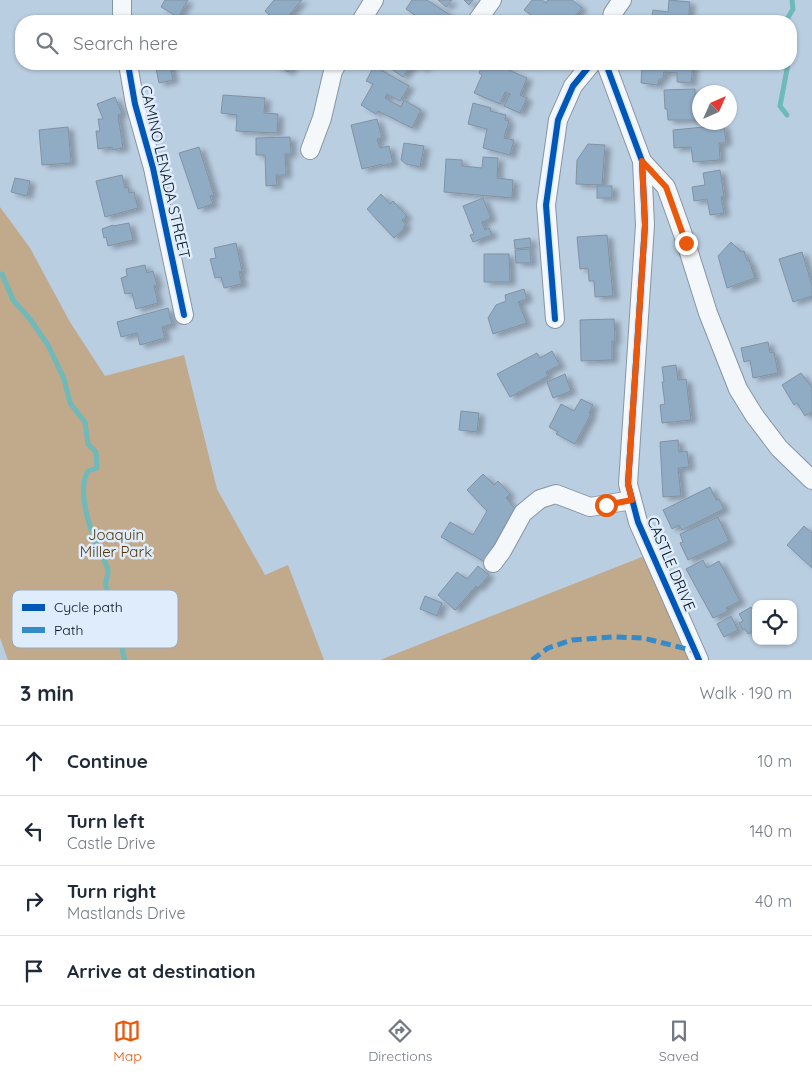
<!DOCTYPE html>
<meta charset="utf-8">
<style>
:root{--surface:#fff;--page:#f6f6f7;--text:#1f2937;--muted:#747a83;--line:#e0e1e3;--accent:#ea580c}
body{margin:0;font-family:Quicksand,sans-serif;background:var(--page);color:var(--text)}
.controls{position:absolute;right:15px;bottom:15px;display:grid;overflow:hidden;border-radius:10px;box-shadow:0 1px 4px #0004}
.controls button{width:45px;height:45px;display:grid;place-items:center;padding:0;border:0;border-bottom:1px solid var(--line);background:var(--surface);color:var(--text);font:25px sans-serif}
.compass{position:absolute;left:692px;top:85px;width:45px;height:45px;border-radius:50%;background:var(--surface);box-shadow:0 1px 4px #0004;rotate:45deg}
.stop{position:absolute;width:15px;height:15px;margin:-11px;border:4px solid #ea580c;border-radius:50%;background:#fff}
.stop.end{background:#ea580c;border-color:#fff;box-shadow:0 1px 5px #0008}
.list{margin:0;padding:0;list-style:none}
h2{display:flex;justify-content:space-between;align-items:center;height:65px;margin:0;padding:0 20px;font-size:21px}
h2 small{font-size:16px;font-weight:400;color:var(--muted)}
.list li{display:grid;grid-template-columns:32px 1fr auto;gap:15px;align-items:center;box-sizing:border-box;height:70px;padding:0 20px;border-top:1px solid var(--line)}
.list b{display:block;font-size:19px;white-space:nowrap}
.list p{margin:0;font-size:16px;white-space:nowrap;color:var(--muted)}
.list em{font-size:16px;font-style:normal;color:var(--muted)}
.icon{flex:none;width:28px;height:28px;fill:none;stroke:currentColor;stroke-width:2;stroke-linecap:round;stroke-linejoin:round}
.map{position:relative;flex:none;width:812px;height:660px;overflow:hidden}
.search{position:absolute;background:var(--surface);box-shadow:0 1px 4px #0004;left:15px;right:15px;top:15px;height:55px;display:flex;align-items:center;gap:12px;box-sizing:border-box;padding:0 18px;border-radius:20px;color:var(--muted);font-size:19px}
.sheet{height:345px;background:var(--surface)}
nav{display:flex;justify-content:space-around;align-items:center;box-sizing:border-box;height:70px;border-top:1px solid var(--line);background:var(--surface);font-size:14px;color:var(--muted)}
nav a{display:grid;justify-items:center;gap:2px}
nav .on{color:var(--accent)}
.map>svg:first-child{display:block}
</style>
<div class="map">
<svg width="812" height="660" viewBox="0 0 812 660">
<defs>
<filter id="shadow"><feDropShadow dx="5.5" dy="3" stdDeviation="2.5" flood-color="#0004"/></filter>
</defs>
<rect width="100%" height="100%" fill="#bacee2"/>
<!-- green -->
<g fill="#c1a98b">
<polygon points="0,207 30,248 70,322 105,376 184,355 217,489 265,575 288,565 324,660 8,660 0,638"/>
<polygon points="652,553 699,660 380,660"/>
</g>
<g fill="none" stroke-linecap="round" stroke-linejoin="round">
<!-- stream -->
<g stroke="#6eb9ba" stroke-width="5">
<polyline points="786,21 793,9 792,0"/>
<polyline points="791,41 791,48"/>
<polyline points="787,115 780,106 788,64"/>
<path d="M2 274 13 300 30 319 48 345 64 379 70 403 85 422 88 444 96 452 97 468 88 471C77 489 89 527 97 545 100 553 106 562 108 570 109 577 103 582 107 589 110 597 119 603 122 611 128 624 117 642 125 660"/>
</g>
</g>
<!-- building -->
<g fill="#90acc5" stroke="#8292a1" filter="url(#shadow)">
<polygon points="165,0 188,0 178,17 161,7"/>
<polygon points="274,0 302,0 284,21 276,21 265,11"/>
<polygon points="412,0 427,0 456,19 454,21 416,21 419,18 406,9"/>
<polygon points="438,0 452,0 446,7"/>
<polygon points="464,0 473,0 469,5"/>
<polygon points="532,0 542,0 546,3 548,0 572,0 582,8 572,19 570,17 566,21 539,21 524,10"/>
<polygon points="669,0 690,2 688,21 651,21 653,10 668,12"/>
<polygon points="155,64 170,64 173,80 159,83"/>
<polygon points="273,64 293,64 288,72"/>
<polygon points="384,64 414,64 412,68 410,67 403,77"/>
<polygon points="415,64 426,64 423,69"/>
<polygon points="483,64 495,64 527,78 520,95 527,98 520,113 504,106 510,94 505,92 500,104 474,93 482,75 479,73"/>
<polygon points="638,64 693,64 691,83 677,82 677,73 664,72 663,79 659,79 658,85 641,83 642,68 638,68"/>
<polygon points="374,66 409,86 400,101 387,94 385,98 401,107 404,100 421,110 412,128 378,111 376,114 361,105 373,84 366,81"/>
<polygon points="695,89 695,103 700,103 700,120 668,120 667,109 665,109 664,90"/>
<polygon points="223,95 265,98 264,113 278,114 277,133 236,131 237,115 221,113"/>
<polygon points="115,97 122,113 118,115 123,148 112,150 112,147 98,149 96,131 100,131 98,119 103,119 97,104"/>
<polygon points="473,103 491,108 490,111 506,115 505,120 509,121 504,138 514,140 510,155 483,148 487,129 468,124"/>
<polygon points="377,119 382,138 377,139 380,148 389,146 393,163 382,166 382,164 362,169 351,125"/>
<polygon points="724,125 726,143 719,143 720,160 693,162 691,147 674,148 673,130"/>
<polygon points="68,127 71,163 42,165 39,130"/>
<polygon points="290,137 291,154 285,154 286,175 276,175 277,185 266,186 265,155 256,155 256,138"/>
<polygon points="404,143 424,146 420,167 406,164 401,160"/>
<polygon points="588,144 605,145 602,185 576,184 577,160"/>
<polygon points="199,147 214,195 210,196 213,204 198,209 179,153"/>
<polygon points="483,157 498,158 497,178 513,180 512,198 444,192 446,159 462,160 462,166 482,168"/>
<polygon points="720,170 724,196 721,197 724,213 710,215 707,199 694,201 692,187 705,185 703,173"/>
<polygon points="122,175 125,188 128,187 129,193 134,192 138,208 105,217 96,181"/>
<polygon points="15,178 30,181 27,196 11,192"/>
<rect x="597" y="186" width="15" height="12"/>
<polygon points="381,194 390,204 393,201 407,216 402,220 406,225 403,227 405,228 394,238 367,209"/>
<polygon points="483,198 491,218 482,222 485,230 489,228 492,235 473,242 470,235 474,234 463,206"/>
<polygon points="129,223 133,240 108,246 106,237 104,238 102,229 113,225 113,226"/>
<polygon points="607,235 613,296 595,297 594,281 589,281 588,268 580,269 577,237"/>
<polygon points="530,238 531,247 515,249 514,240"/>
<polygon points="731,242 741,252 744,251 747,261 749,260 755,278 727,288 718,256"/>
<polygon points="236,243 242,271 239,272 242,284 224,288 221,277 215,278 210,259 216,258 214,248"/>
<polygon points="530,249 531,263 516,263 515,250"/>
<polygon points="802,252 812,285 812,296 793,302 779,259"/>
<polygon points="484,254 509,254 510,282 484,282"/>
<polygon points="145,265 147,273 153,271 157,285 154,286 158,303 136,309 132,293 125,294 121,278 127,276 126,269"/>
<polygon points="524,289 527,299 518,302 527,323 493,334 488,318 496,305 506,301 505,295"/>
<polygon points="168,308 172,324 162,327 165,338 140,345 137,333 121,337 117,322"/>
<polygon points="614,319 615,341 612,341 612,360 581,361 580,320"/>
<polygon points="768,342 770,353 774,352 778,373 753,378 750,360 744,362 741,348"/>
<polygon points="552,351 560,365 546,372 548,376 510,397 497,374 537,353 540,358"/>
<polygon points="676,365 678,380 686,379 691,420 662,423 660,405 665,404 662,382 664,382 662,367"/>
<polygon points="801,373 812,388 812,412 805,416 797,403 794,405 782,385"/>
<polygon points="565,374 571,391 553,398 547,382"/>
<polygon points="581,399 593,405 589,413 591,414 575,444 556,434 558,432 549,427 561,404 574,411"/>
<polygon points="461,411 479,413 477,432 459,430"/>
<polygon points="678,440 679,452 687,451 689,467 678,468 681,496 663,497 660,442"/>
<polygon points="483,474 494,485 498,481 510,494 506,498 515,508 485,562 441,537 450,522 473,535 487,511 467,490"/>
<polygon points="710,487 716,500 719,499 724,509 682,530 679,525 672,529 663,510"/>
<polygon points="718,517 729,541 688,560 680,543 683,542 680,534"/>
<polygon points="804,526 812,533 812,568 787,545"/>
<polygon points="703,560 707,568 719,561 740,601 726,608 728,611 713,618 686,569"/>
<polygon points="478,566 489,575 478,588 476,586 455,610 438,595 457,572 467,579"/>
<polygon points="425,596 442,603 437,616 420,609"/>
<polygon points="751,607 756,614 756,629 748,634 745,629 743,630 739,623 743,621 739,614"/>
<polygon points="731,616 738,630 724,637 717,624"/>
</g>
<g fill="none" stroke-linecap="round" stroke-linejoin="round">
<!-- minor casing -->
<g stroke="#8695a4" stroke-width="20">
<g id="minor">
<polyline points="122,0 122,21"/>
<polyline points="361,21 374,0"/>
<polyline points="477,21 492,0"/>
<polyline points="611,21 613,13 622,0"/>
<polyline points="128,64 135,104 153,168 184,315"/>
<polyline points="606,64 642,161 645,225 628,484 638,522 699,660"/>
<polyline points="310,150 322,118 333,71 337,64"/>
<polyline points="642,161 666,187 686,243 708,313 738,389 754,415 779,448 812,480"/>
<polyline points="555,319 546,205 558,120 573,86 591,64"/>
<polyline points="493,563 502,551 523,513 540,499 556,494 590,507 632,500"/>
</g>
</g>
<!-- minor -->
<use href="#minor" stroke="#f5f8fb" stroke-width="18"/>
<!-- quiet -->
<polyline stroke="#338bca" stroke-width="5" stroke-dasharray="10 5" stroke-linecap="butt" points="532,660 548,648 572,640 613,637 643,638 695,651"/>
<!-- cycleway casing -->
<g stroke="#deecfb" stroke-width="9">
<g id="cycleway">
<polyline points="128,64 135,104 153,168 184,315"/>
<polyline points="606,64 642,161 645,225 628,484 638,522 699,660"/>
<polyline points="555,319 546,205 558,120 573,86 591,64"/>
</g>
</g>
<!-- cycleway -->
<use href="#cycleway" stroke="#0057b8" stroke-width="6"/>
</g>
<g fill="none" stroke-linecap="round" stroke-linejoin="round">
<!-- route -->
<polyline stroke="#ea580c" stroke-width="6" points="606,505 632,500 628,484 645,225 642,161 666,187 686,243"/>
</g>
<g text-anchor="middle" stroke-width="5" stroke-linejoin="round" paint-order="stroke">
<!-- street labels -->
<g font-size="15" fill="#05111e" stroke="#deecfb">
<text transform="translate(165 172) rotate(77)" y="5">CAMINO LENADA STREET</text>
<text transform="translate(671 564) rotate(67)" y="5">CASTLE DRIVE</text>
</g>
<!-- park labels -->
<g font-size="15" fill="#563506" stroke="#deecfb">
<text x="116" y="540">Joaquin<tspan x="116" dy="17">Miller Park</tspan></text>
</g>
</g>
<!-- legend -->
<rect x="12" y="590" width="166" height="58" rx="8" fill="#deecfb" stroke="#9daab9" stroke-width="1"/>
<rect x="22" y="604" width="23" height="7" fill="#0057b8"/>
<rect x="22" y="627" width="23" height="6" fill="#338bca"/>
<g font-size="14" fill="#05111e">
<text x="54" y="612">Cycle path</text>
<text x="54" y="635">Path</text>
</g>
</svg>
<div class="controls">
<button><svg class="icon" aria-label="locate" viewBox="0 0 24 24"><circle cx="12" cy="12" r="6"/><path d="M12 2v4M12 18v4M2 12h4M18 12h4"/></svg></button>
</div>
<svg class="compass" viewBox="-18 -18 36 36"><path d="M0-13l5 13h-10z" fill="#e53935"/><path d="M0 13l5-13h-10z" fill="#747a83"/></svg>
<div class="stop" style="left:606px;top:505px"></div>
<div class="stop end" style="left:686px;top:243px"></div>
<div class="search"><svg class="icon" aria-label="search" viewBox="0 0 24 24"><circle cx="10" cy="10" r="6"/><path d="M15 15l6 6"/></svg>Search here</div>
</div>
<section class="sheet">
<h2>3 min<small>Walk · 190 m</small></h2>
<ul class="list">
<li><svg class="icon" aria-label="ahead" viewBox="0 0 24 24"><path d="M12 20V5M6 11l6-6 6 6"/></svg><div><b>Continue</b></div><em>10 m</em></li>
<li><svg class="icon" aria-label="left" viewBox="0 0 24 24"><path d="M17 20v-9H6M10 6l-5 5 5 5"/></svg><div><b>Turn left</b><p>Castle Drive</p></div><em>140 m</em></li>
<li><svg class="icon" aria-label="right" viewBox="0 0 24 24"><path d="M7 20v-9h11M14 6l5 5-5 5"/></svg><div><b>Turn right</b><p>Mastlands Drive</p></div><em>40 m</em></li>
<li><svg class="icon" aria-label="arrive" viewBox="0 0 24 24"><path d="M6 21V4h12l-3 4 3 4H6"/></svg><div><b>Arrive at destination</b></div></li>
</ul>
</section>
<nav>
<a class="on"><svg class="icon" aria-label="map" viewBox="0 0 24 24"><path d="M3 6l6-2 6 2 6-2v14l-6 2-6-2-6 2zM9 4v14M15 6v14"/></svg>Map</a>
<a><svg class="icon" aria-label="directions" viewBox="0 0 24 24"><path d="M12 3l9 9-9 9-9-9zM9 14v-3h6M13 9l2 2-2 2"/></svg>Directions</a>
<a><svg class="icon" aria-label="saved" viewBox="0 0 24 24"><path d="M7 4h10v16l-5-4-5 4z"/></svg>Saved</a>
</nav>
